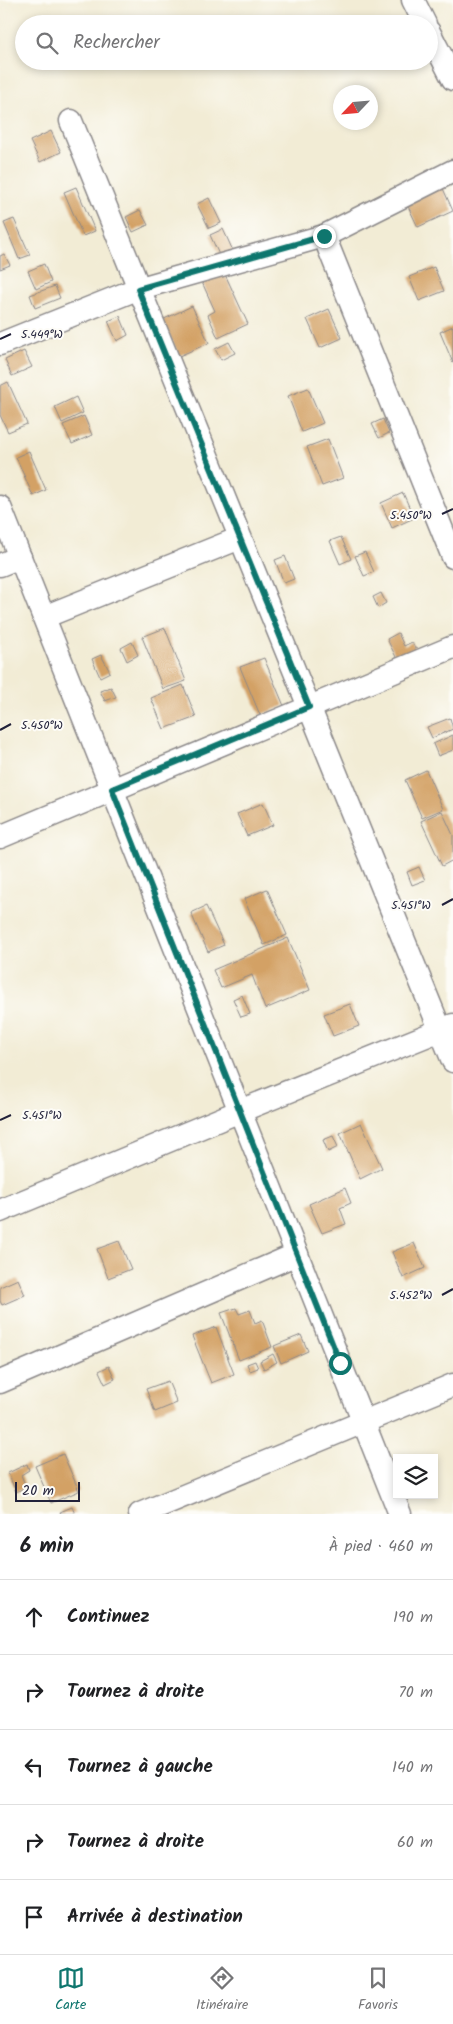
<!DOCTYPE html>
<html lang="fr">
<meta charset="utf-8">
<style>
:root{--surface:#fff;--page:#f2f2f2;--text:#202124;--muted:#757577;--line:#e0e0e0;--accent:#0f766e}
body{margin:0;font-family:Kalam,sans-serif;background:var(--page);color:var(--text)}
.controls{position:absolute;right:15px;bottom:15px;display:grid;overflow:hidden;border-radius:0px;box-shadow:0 2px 8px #0003}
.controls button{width:45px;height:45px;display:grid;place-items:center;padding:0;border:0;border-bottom:1px solid var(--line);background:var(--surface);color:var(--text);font:25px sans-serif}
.compass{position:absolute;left:333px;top:85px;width:45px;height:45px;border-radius:50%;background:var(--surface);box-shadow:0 2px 8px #0003;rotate:244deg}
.scale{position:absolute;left:15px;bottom:12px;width:65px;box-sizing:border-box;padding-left:5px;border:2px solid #22223b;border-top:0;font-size:14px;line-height:18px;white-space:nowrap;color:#22223b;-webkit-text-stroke:4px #fdfcf7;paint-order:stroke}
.stop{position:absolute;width:15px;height:15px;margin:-11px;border:4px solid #0f766e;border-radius:50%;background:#fff}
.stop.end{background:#0f766e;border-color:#fff;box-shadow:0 1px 5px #0008}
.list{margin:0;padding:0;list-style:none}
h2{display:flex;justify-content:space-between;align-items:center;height:65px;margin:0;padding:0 20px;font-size:21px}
h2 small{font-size:16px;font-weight:400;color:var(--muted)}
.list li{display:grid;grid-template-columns:32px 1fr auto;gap:15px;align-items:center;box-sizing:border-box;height:75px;padding:0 20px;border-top:1px solid var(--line)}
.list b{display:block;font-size:19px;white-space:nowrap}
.list em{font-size:16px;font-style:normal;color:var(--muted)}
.icon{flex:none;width:28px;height:28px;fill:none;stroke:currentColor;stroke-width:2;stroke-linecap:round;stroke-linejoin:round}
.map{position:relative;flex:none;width:453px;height:1514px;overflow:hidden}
.search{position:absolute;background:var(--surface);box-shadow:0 2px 8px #0003;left:15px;right:15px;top:15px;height:55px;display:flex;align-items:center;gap:12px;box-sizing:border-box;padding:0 18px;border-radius:28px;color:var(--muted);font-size:19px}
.sheet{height:440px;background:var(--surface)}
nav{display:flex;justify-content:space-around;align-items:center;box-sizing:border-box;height:70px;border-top:1px solid var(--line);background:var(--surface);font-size:14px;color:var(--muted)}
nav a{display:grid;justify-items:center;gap:2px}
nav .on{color:var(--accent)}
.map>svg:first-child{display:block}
</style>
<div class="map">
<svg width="453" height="1514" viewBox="0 0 453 1514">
<rect width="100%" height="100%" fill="#fdfcf7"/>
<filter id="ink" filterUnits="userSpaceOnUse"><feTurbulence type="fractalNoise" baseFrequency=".02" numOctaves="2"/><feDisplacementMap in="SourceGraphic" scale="10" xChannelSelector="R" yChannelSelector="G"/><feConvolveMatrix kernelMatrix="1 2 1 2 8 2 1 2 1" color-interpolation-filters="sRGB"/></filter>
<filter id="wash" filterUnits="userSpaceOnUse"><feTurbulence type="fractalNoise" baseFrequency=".0096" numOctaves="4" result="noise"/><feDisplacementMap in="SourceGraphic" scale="20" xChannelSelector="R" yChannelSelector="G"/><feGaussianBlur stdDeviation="1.12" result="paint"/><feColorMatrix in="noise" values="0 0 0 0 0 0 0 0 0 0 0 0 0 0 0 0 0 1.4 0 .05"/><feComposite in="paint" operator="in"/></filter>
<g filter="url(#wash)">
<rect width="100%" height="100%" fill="#f2ecd5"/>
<g id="blocks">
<!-- building -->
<g fill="#d3a165">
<polygon points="51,131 61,152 40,162 30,141"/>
<polygon points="441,184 453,211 418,227 405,200"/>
<polygon points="76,187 95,231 83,236 64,192"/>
<polygon points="209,198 221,223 209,228 197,204"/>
<polygon points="140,210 148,225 133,232 126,217"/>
<polygon points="14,219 30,255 19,259 4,223"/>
<polygon points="223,229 234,253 221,259 210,235"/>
<polygon points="4,254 10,265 0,269 0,256"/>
<polygon points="44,264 51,282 36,289 28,271"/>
<polygon points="434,267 444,291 419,301 409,277"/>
<polygon points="223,270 248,324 218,338 208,315 215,311 201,280"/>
<polygon points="55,286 60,298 35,308 30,295"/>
<polygon points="192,306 209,343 179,356 162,320"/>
<polygon points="329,309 342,338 320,348 307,319"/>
<polygon points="120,316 128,335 117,341 108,321"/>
<polygon points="453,326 453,363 440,332"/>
<polygon points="229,342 235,353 221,360 215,349"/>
<polygon points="24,351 32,367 12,376 5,360"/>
<polygon points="8,382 27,424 8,432 0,415 0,386"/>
<polygon points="308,388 323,423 302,432 288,396"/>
<polygon points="76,397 83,413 62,423 55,407"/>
<polygon points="84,416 92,435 72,444 63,425"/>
<polygon points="383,419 389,433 379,438 372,424"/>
<polygon points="328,439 343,478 322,486 307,447"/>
<polygon points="29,451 46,490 33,496 16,457"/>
<polygon points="403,493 414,518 392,528 381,503"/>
<polygon points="341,537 351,559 340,564 330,541"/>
<polygon points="365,552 374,572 364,576 355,556"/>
<polygon points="285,556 294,579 284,583 275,560"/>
<polygon points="381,593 386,603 378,608 373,597"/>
<polygon points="165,628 186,681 163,689 142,637"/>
<polygon points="398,633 404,646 412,642 417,652 398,661 387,639"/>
<polygon points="132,642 138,655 127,661 121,648"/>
<polygon points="101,655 110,672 100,677 92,659"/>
<polygon points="264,658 284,706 260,715 240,667"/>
<polygon points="183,685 196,717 164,729 151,698"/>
<polygon points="111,687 116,697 105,701 100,691"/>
<polygon points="450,718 453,729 432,738 427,727"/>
<polygon points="453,735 453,750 438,756 433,744"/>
<polygon points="426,770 443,809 422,818 405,780"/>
<polygon points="263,803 273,825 247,836 237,814"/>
<polygon points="442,811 453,835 453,860 442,866 421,821"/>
<polygon points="419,867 425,880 412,885 407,872"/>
<polygon points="267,889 287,935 264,945 244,899"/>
<polygon points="206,906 224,945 208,952 191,913"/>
<polygon points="288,938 310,990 265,1009 252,975 221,988 213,970"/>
<polygon points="242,995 250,1014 241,1017 233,999"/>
<polygon points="350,1004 359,1026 333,1036 324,1014"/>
<polygon points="361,1123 382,1168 360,1179 340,1133"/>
<polygon points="333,1136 338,1147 328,1152 323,1140"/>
<polygon points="345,1188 351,1203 340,1208 346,1224 322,1233 309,1204"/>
<polygon points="119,1241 131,1269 108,1278 97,1249"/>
<polygon points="414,1243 425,1268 403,1278 392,1252"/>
<polygon points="18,1279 25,1295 2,1305 0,1301 0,1287"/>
<polygon points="236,1308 239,1314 250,1310 255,1323 262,1320 272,1347 239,1360 221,1313"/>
<polygon points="216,1327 234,1374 211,1383 192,1336"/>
<polygon points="301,1335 308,1351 281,1363 274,1346"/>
<polygon points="273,1354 277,1362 264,1369 260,1361"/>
<polygon points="255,1361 258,1368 250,1371 247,1364"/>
<polygon points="109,1366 115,1379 105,1384 99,1371"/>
<polygon points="168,1381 177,1403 155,1412 146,1389"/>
<polygon points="63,1454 79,1491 51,1503 35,1466"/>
<polygon points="27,1464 29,1470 21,1475 26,1487 16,1492 8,1473"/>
<polygon points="72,1507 75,1514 61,1514 60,1512"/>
</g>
</g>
</g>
<g filter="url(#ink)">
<use href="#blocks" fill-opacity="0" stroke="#8a8788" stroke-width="1"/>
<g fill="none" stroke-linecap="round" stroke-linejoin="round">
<!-- street casing -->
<g stroke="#8a8788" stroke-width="25">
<g id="street">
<polyline points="413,0 425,24"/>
<polyline points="429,32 453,79"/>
<polyline points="71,121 453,1061"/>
<polyline points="324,236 453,557"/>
<polyline points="0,344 137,289 324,236 453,171"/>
<polyline points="0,507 400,1514"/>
<polyline points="0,565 20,557"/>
<polyline points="44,617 240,538"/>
<polyline points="0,837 453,647"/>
<polyline points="0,1211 240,1111 453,1025"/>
<polyline points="0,1382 297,1254"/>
<polyline points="140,1514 453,1385"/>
</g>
</g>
<!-- street -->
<use href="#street" stroke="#fff" stroke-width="22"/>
</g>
</g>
<g fill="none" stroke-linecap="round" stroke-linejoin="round" filter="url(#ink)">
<!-- route -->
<polyline stroke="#0f766e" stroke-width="6" points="324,236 138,289 309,707 112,789 340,1363"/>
</g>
<!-- ticks -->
<path fill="none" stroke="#22223b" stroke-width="2" d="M0 339 11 334M442 514 453 509M0 730 11 724M442 905 453 899M0 1120 11 1115M442 1295 453 1289"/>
<g font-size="12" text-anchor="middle" fill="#22223b" stroke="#fdfcf7" stroke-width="4" stroke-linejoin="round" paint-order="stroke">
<text x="42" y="338">5.449°W</text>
<text x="411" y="519">5.450°W</text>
<text x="42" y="729">5.450°W</text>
<text x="411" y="909">5.451°W</text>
<text x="42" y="1119">5.451°W</text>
<text x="411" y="1299">5.452°W</text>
</g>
</svg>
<div class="controls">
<button><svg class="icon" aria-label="layers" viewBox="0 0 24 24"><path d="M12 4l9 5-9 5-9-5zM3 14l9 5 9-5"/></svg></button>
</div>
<svg class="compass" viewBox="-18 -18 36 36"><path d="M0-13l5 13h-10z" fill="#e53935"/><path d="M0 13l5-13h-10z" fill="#757577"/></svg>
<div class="scale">20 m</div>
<div class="stop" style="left:340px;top:1363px"></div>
<div class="stop end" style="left:324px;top:236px"></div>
<div class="search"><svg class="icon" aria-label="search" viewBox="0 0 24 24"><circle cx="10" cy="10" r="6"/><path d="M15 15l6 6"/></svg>Rechercher</div>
</div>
<section class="sheet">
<h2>6 min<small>À pied · 460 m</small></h2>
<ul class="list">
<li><svg class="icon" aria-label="ahead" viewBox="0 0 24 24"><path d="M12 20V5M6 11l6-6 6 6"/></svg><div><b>Continuez</b></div><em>190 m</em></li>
<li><svg class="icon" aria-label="right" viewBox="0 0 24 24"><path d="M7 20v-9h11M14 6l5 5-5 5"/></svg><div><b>Tournez à droite</b></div><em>70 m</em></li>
<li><svg class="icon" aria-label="left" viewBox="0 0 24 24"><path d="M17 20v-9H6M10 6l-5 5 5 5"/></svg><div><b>Tournez à gauche</b></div><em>140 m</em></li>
<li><svg class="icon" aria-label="right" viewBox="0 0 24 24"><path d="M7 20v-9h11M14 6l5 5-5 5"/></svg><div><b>Tournez à droite</b></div><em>60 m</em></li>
<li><svg class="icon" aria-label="arrive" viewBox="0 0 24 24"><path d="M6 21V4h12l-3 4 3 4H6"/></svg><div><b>Arrivée à destination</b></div></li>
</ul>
</section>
<nav>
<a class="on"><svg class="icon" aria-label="map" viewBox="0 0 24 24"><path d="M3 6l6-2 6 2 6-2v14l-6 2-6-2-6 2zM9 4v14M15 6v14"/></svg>Carte</a>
<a><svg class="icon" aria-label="directions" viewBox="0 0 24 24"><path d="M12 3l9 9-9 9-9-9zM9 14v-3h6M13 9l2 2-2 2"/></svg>Itinéraire</a>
<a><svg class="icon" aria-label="saved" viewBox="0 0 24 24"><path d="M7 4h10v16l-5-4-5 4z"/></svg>Favoris</a>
</nav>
